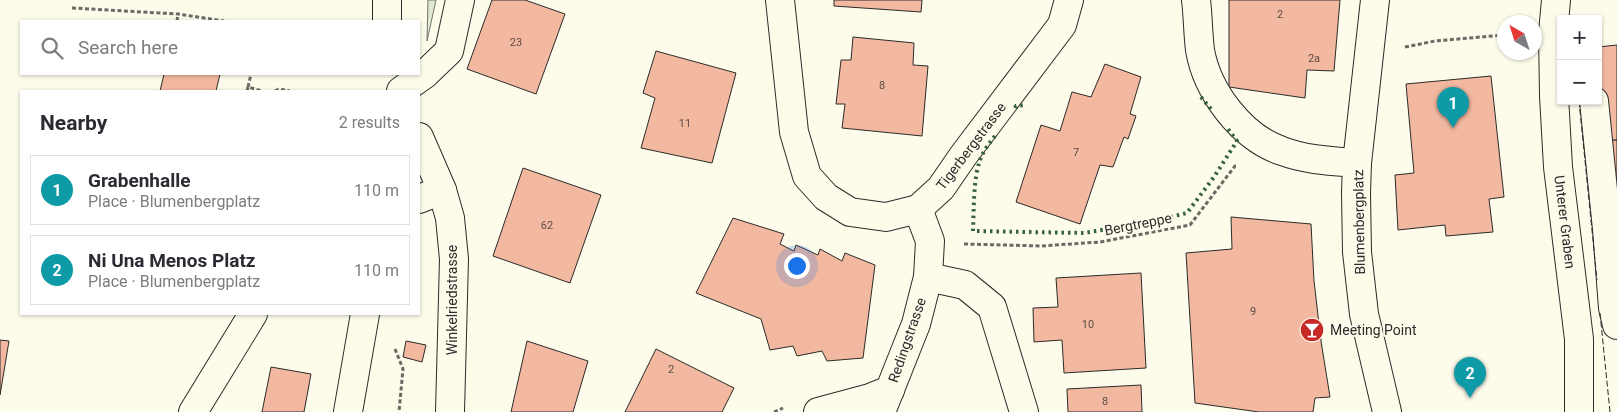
<!DOCTYPE html>
<meta charset="utf-8">
<style>
:root{--surface:#fff;--page:#f7f7f7;--text:#2b2b33;--muted:#7c7c81;--line:#e1e1e2;--accent:#b45309}
body{margin:0;font-family:Roboto,sans-serif;background:var(--page);color:var(--text)}
.controls{position:absolute;right:15px;top:15px;display:grid;overflow:hidden;border-radius:0px;box-shadow:0 1px 4px #0004}
.controls button{width:45px;height:45px;display:grid;place-items:center;padding:0;border:0;border-bottom:1px solid var(--line);background:var(--surface);color:var(--text);font:25px sans-serif}
.compass{position:absolute;left:1497px;top:15px;width:45px;height:45px;border-radius:50%;background:var(--surface);box-shadow:0 1px 4px #0004;rotate:321deg}
.you{position:absolute;left:796px;top:265px;width:18px;height:18px;margin:-12px;border:4px solid #fff;border-radius:50%;background:#1a73e8;box-shadow:0 0 0 8px #1a73e833}
.badge{display:grid;place-items:center;width:32px;height:32px;border-radius:50%;background:var(--accent);color:#fff;font-size:16px;font-weight:700}
.pin{position:absolute;translate:-50% -41px;filter:drop-shadow(0 1px 2px #0008)}
.pin::after{content:'';position:absolute;top:26px;width:18px;height:15px;background:inherit;clip-path:polygon(0 0,100% 0,50% 100%)}
.list{margin:0;padding:0;list-style:none}
h2{display:flex;justify-content:space-between;align-items:center;height:65px;margin:0;padding:0 20px;font-size:21px}
h2 small{font-size:16px;font-weight:400;color:var(--muted)}
.list li{display:grid;grid-template-columns:32px 1fr auto;gap:15px;align-items:center;box-sizing:border-box;height:70px;margin:0 10px 10px;padding:0 10px;border:1px solid var(--line);border-radius:0px}
.list b{display:block;font-size:19px;white-space:nowrap}
.list p{margin:0;font-size:16px;white-space:nowrap;color:var(--muted)}
.list em{font-size:16px;font-style:normal;color:var(--muted)}
.icon{flex:none;width:28px;height:28px;fill:none;stroke:currentColor;stroke-width:2;stroke-linecap:round;stroke-linejoin:round}
.map{position:relative;flex:none;width:1617px;height:412px;overflow:hidden}
.search{position:absolute;background:var(--surface);box-shadow:0 1px 4px #0004;left:20px;top:20px;width:400px;height:55px;display:flex;align-items:center;gap:12px;box-sizing:border-box;padding:0 18px;border-radius:0px;color:var(--muted);font-size:19px}
.panel{position:absolute;background:var(--surface);box-shadow:0 1px 4px #0004;left:20px;top:90px;width:400px;height:225px;border-radius:0px}
.map>svg:first-child{display:block}
</style>
<div class="map">
<svg width="1617" height="412" viewBox="0 0 1617 412">
<rect width="100%" height="100%" fill="#fdfbea"/>
<!-- green -->
<polygon fill="#deebd1" stroke="#74746e" points="428,0 436,0 427,41"/>
<!-- building -->
<g fill="#f2b8a0" stroke="#2b2b2b">
<polygon points="492,0 525,0 565,14 536,94 467,69"/>
<polygon points="834,0 922,0 921,12 834,6"/>
<polygon points="1229,0 1340,0 1334,71 1307,70 1305,98 1229,87"/>
<polygon points="853,37 914,43 913,65 928,66 922,136 842,128 845,104 836,104 841,60 851,60"/>
<polygon points="1617,45 1617,140 1604,141 1598,99 1598,47"/>
<polygon points="656,51 736,73 712,163 641,148 655,98 643,93"/>
<polygon points="1105,64 1141,77 1130,114 1136,116 1128,139 1124,137 1113,167 1100,165 1080,224 1016,202 1041,125 1060,131 1072,92 1091,97"/>
<polygon points="164,74 220,74 216,91 160,91"/>
<polygon points="1491,76 1504,197 1489,199 1493,232 1446,236 1445,225 1398,230 1395,175 1414,173 1406,84"/>
<polygon points="1617,140 1617,204 1604,141"/>
<polygon points="523,168 601,195 570,283 493,256"/>
<polygon points="1231,217 1311,224 1314,281 1321,341 1330,397 1315,398 1313,412 1259,412 1195,403 1186,253 1232,249"/>
<polygon points="733,218 784,234 780,244 794,251 796,245 818,255 820,249 842,261 845,253 875,265 863,358 827,361 822,351 797,356 793,346 770,350 761,319 696,293"/>
<polygon points="1141,273 1146,368 1064,373 1062,340 1034,342 1033,308 1058,307 1056,278"/>
<polygon points="0,340 9,341 0,395"/>
<polygon points="406,341 426,345 422,362 403,357"/>
<polygon points="527,341 588,361 573,412 511,412"/>
<polygon points="656,349 734,388 722,412 625,412"/>
<polygon points="271,367 311,374 304,412 262,412"/>
<polygon points="1141,385 1142,412 1068,412 1067,389"/>
</g>
<g fill="none" stroke-linecap="round" stroke-linejoin="round">
<!-- minor casing -->
<g stroke="#2b2b2b" stroke-width="30">
<g id="minor">
<polyline points="780,0 794,132 807,176 826,197 850,212 886,217 918,209 941,188 963,156 1062,25 1069,0"/>
<path d="M1196 0C1198 16 1198 34 1200 50 1207 91 1241 137 1282 151 1306 160 1331 161 1357 163"/>
<polyline points="1375,0 1357,163 1356,193 1357,252 1364,314 1387,412"/>
<polyline points="387,21 387,0"/>
<polyline points="401,91 425,74 449,51 460,0"/>
<polyline points="419,137 442,190 450,218 454,259 450,412"/>
<polyline points="419,199 442,190"/>
<polyline points="928,277 965,285 992,307 1024,412"/>
<polyline points="193,412 253,314"/>
<polyline points="348,412 365,314"/>
<polyline points="818,412 870,398 890,390"/>
<polyline points="881,412 916,324 928,277 930,241 918,209"/>
</g>
</g>
<!-- major casing -->
<g stroke="#2b2b2b" stroke-width="30">
<g id="major">
<polyline points="1556,0 1553,33 1554,96 1558,167 1579,339 1579,412"/>
<polyline points="1594,101 1607,229 1613,308 1617,325"/>
</g>
</g>
<!-- path -->
<g stroke="#6a6964" stroke-width="3" stroke-dasharray="4 2.5" stroke-linecap="butt">
<polyline points="72,8 178,14 224,21"/>
<polyline points="177,21 178,14"/>
<polyline points="1405,47 1435,41 1504,35"/>
<polyline points="248,87 251,74"/>
<polyline points="247,91 248,87 262,91"/>
<polyline points="275,91 279,89 290,91"/>
<polyline points="964,244 1041,246 1100,242 1190,225 1235,166 1236,166"/>
<polyline points="395,349 403,369 399,412"/>
<polyline points="774,412 783,408"/>
</g>
<!-- minor -->
<use href="#minor" stroke="#fdfbea" stroke-width="28"/>
<!-- major -->
<use href="#major" stroke="#fdfbea" stroke-width="28"/>
<!-- hedge -->
<g stroke="#34623c" stroke-width="4" stroke-dasharray="2.5 4" stroke-linecap="butt">
<polyline points="1201,97 1211,109"/>
<polyline points="1015,108 1016,106 1024,105"/>
<path d="M995 136C989 144 983 151 980 160 973 180 974 209 973 231L1084 233 1149 222 1187 213 1214 177 1237 141 1228 129"/>
</g>
<!-- fence -->
<g stroke="#2b2b2b" stroke-width="1" stroke-dasharray="6 2.5" stroke-linecap="butt">
<polyline points="1579,101 1597,280"/>
<polyline points="1600,313 1610,412"/>
</g>
</g>
<!-- icons -->
<defs>
<g id="bar-disc" transform="scale(1.25)"><circle r="9.5" fill="#c62828" stroke="#fdfbea"/><path d="M-6-5H6L.8 .8V4.5H3.5V6h-7V4.5H-.8V.8Z" fill="#fff"/></g>
</defs>
<g fill-rule="evenodd">
<use href="#bar-disc" x="1312" y="330"/>
</g>
<g text-anchor="middle" stroke-width="4" stroke-linejoin="round" paint-order="stroke">
<!-- number labels -->
<g font-size="11" fill="#5d4e48">
<text x="1280" y="18">2</text>
<text x="516" y="46">23</text>
<text x="1314" y="62">2a</text>
<text x="882" y="89">8</text>
<text x="685" y="127">11</text>
<text x="1076" y="156">7</text>
<text x="547" y="229">62</text>
<text x="1253" y="315">9</text>
<text x="1088" y="328">10</text>
<text x="671" y="373">2</text>
<text x="1105" y="405">8</text>
</g>
<!-- street labels -->
<g font-size="14" fill="#2b2b2b" stroke="#fdfbea">
<text transform="translate(971 146) rotate(-53)" y="5">Tigerbergstrasse</text>
<text transform="translate(1359 222) rotate(-91)" y="5">Blumenbergplatz</text>
<text transform="translate(1565 222) rotate(83)" y="5">Unterer Graben</text>
<text transform="translate(1138 224) rotate(-11)" y="5">Bergtreppe</text>
<text transform="translate(452 300) rotate(-90)" y="5">Winkelriedstrasse</text>
<text transform="translate(907 340) rotate(-71)" y="5">Redingstrasse</text>
</g>
<!-- poi labels -->
<g font-size="14" fill="#2b2b2b" stroke="#fdfbea" text-anchor="start">
<text x="1330" y="335">Meeting Point</text>
</g>
</g>
</svg>
<div class="controls">
<button>+</button>
<button>−</button>
</div>
<svg class="compass" viewBox="-18 -18 36 36"><path d="M0-13l5 13h-10z" fill="#e53935"/><path d="M0 13l5-13h-10z" fill="#7c7c81"/></svg>
<div class="you"></div>
<div class="pin badge" style="left:1453px;top:128px;background:#0f9aa8">1</div>
<div class="pin badge" style="left:1470px;top:398px;background:#0f9aa8">2</div>
<div class="search"><svg class="icon" aria-label="search" viewBox="0 0 24 24"><circle cx="10" cy="10" r="6"/><path d="M15 15l6 6"/></svg>Search here</div>
<section class="panel">
<h2>Nearby<small>2 results</small></h2>
<ul class="list">
<li><span class="badge" style="background:#0f9aa8">1</span><div><b>Grabenhalle</b><p>Place · Blumenbergplatz</p></div><em>110 m</em></li>
<li><span class="badge" style="background:#0f9aa8">2</span><div><b>Ni Una Menos Platz</b><p>Place · Blumenbergplatz</p></div><em>110 m</em></li>
</ul>
</section>
</div>
